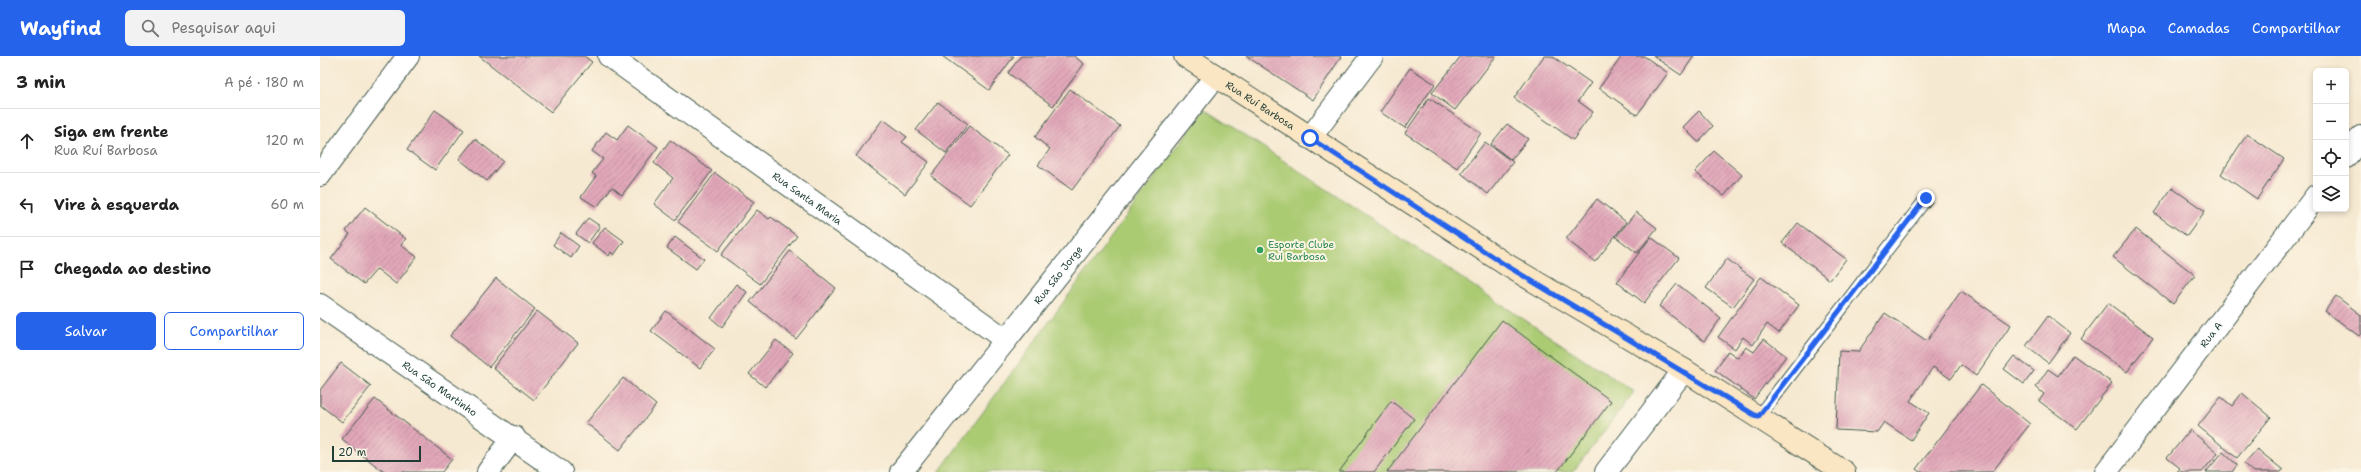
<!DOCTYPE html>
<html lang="pt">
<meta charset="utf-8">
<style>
:root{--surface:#fff;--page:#f2f2f2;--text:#222;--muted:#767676;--line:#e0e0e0;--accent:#2563eb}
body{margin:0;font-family:"Shantell Sans",sans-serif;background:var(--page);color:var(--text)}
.controls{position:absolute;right:12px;top:12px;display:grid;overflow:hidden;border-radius:6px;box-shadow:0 2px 6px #0003}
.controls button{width:36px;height:36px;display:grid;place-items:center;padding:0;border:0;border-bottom:1px solid var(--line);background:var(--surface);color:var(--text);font:20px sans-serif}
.scale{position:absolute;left:12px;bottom:10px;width:89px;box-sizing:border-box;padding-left:4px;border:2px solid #1f3d34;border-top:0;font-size:11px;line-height:14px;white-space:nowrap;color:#1f3d34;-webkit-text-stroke:3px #fcf5e5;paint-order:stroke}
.stop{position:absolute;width:12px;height:12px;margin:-9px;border:3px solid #2563eb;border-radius:50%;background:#fff}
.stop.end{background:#2563eb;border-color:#fff;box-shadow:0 1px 4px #0008}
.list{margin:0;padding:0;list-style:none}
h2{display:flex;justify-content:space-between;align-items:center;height:52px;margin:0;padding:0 16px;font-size:17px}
h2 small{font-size:13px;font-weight:400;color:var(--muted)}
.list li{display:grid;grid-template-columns:26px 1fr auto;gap:12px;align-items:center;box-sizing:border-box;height:64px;padding:0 16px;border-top:1px solid var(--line)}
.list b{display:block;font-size:15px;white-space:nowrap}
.list p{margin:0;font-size:13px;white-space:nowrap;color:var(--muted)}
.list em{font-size:13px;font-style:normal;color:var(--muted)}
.actions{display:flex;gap:8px;padding:12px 16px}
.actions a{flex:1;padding:9px 0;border:1px solid var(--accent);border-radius:6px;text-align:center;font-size:14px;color:var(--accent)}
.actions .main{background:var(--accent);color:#fff}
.icon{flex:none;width:22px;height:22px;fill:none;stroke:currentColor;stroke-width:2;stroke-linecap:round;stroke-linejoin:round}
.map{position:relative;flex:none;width:2041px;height:416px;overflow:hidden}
header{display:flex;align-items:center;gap:24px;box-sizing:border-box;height:56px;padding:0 20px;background:var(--accent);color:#fff}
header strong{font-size:19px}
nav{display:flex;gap:22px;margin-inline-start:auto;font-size:14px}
.search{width:280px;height:36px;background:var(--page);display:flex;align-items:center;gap:10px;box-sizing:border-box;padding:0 14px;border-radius:6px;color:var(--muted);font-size:15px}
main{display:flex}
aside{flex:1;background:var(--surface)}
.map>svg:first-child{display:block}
</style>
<header>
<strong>Wayfind</strong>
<div class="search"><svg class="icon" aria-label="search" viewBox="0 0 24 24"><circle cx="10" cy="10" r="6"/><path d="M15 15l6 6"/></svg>Pesquisar aqui</div>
<nav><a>Mapa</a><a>Camadas</a><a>Compartilhar</a></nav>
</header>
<main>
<aside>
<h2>3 min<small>A pé · 180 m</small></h2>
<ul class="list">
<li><svg class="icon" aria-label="ahead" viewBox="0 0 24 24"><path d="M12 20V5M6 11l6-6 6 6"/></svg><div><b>Siga em frente</b><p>Rua Ruí Barbosa</p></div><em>120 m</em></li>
<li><svg class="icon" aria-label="left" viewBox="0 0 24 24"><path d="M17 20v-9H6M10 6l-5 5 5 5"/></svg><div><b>Vire à esquerda</b></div><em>60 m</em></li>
<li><svg class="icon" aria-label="arrive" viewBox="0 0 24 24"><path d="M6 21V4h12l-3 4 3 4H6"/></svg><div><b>Chegada ao destino</b></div></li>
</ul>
<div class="actions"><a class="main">Salvar</a><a>Compartilhar</a></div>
</aside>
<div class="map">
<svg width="2041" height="416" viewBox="0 0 2041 416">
<defs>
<pattern id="building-hatch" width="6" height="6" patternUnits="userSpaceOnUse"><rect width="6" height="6" fill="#e2a8ba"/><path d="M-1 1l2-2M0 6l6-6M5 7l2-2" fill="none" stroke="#b78a98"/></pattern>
</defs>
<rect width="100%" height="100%" fill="#fcf5e5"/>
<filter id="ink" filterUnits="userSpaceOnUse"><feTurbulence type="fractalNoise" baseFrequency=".025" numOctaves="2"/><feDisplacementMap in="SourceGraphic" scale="8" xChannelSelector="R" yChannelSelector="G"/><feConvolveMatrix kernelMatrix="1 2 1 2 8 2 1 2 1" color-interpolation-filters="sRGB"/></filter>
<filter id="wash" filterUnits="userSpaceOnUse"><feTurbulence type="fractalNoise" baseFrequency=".012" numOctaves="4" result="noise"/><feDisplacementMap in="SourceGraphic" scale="16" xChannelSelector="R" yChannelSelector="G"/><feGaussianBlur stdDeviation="0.9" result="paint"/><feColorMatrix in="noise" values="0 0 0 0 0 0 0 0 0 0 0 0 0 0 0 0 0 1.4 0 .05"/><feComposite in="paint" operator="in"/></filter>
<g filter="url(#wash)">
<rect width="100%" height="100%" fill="#f6e9d1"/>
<!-- garden -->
<polygon fill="#abcb73" stroke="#658454" points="885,53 1314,336 1253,416 619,416"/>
<g id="blocks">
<!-- building -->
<g fill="url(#building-hatch)">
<polygon points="159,0 264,0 272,6 231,56"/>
<polygon points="622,0 694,0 669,34"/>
<polygon points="701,0 754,0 764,8 733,50 688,17"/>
<polygon points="926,0 1019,0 1021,1 993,44"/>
<polygon points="1141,0 1176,0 1135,54 1112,37"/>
<polygon points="1224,0 1232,0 1271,27 1258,45 1273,56 1253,84 1194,42"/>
<polygon points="1302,0 1324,0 1348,17 1317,59 1279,32"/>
<polygon points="1333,0 1374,0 1361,19"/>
<polygon points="1090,12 1115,28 1085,72 1060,56"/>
<polygon points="750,33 800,70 752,134 718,109 730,93 715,81"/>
<polygon points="1109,42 1161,77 1137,112 1085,77"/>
<polygon points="618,46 648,68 626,97 596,74"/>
<polygon points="115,54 144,74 115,114 87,94"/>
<polygon points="1379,55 1393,70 1378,86 1363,71"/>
<polygon points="563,63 587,81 582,86 609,106 585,138 536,100"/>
<polygon points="1187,68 1208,83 1191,104 1171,88"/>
<polygon points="308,69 338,91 302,139 292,131 277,151 261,141 276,120 272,117 283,103 272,95 286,76 297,84"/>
<polygon points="649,70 688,99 650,149 611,120"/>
<polygon points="1927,78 1964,103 1937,143 1901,118"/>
<polygon points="155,83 183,105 167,125 139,103"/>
<polygon points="350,84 392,115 355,164 334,148 353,122 334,107"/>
<polygon points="1165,86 1193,106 1168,138 1141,117"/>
<polygon points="1394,95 1422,119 1404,140 1375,116"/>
<polygon points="395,117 434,146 398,195 358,166"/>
<polygon points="1852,132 1885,155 1867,180 1834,157"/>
<polygon points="1277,143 1306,166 1275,206 1246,183"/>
<polygon points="45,151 86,183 81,189 97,201 76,228 57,213 44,228 11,203 30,178 26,175"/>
<polygon points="437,154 449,163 451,161 477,180 440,228 401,199"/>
<polygon points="1316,156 1337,172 1317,197 1296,181"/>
<polygon points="268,162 280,170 268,187 256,178"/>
<polygon points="1478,167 1526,203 1510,224 1462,187"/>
<polygon points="285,171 304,185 294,199 291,196 289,200 272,187"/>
<polygon points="1816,173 1875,219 1853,248 1793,201"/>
<polygon points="241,177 259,190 251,202 233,189"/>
<polygon points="355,181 384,203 376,213 347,192"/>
<polygon points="1331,181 1359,202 1324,247 1297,226"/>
<polygon points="470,195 516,232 476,283 430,246"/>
<polygon points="1407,203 1434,223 1413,251 1386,232"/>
<polygon points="1441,221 1479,249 1459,277 1447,268 1433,289 1423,281 1415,293 1398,281"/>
<polygon points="176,222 215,253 169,311 130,280"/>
<polygon points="416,228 427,236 402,271 391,262"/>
<polygon points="1357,228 1401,262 1384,285 1339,250"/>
<polygon points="1641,235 1691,269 1656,320 1641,309 1631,323 1613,311 1590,345 1609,357 1591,384 1564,366 1557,376 1516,374 1519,295 1538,296 1565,257 1607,285"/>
<polygon points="2016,240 2041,259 2041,277 2039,280 2005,255"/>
<polygon points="1788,247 1833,281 1807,316 1761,283"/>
<polygon points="217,255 258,287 214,344 173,312"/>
<polygon points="346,255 395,293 380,312 331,275"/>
<polygon points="1728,260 1750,277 1728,307 1706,290"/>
<polygon points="1182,264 1291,345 1237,416 1067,416"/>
<polygon points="1444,283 1466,300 1434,343 1395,314 1408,295 1418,302 1426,291 1434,296"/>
<polygon points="456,284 473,297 445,331 429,318"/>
<polygon points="1753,299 1792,327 1757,373 1719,345 1724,338 1716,331 1728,313 1738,320"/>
<polygon points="1694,300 1714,315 1704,328 1684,313"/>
<polygon points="21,307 51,330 22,366 0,349 0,334"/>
<polygon points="303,322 336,349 300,394 266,367"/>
<polygon points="1661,329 1710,368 1672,416 1600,416 1596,413"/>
<polygon points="1922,337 1951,361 1917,402 1878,370 1901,341 1912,350"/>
<polygon points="55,343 132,403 122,416 64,416 22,383"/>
<polygon points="1071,345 1094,363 1054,416 1019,416"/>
<polygon points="1870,374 1898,397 1882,416 1857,416 1860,412 1847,402"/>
<polygon points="1937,393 1963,414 1961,416 1933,416 1924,408"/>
<polygon points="1903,396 1917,409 1912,416 1886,416"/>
</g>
</g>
</g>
<g filter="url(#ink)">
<use href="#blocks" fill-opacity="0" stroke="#3f574c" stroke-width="1"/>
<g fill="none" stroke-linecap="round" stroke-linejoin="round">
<!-- service casing -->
<g stroke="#3f574c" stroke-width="14">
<polyline id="service" points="1438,361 1606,143"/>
</g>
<!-- minor casing -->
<g stroke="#3f574c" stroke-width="24">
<g id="minor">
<path id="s1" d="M289 0 686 284"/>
<polyline points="990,82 1052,0"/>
<polyline points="2026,101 2041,81"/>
<polyline points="0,119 88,0"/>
<path id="s2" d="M0 249 241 416"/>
<polyline points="168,416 194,381"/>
<path id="s3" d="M581 416 895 21"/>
<polyline points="1286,416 1364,314"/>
<path id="s4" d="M1786 416 1996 140"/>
</g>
</g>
<!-- secondary casing -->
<g stroke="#3f574c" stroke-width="24">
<g id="secondary">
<path id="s5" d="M865 0 1187 209 1364 314 1524 416"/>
</g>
</g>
<!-- service -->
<use href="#service" stroke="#fff" stroke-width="12"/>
<!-- minor -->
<use href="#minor" stroke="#fff" stroke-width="22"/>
<!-- secondary -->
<use href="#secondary" stroke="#fbe6c4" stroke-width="22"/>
</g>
</g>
<g fill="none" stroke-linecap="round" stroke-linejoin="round" filter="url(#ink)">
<!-- route -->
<polyline stroke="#2563eb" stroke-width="5" points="990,82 1187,210 1438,361 1606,142"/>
</g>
<!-- markers -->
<circle fill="#2e9e5b" stroke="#fcf5e5" stroke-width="1.5" cx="940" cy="194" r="4"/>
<g text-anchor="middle" stroke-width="4" stroke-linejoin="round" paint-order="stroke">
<!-- street labels -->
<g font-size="10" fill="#1f3d34" stroke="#fcf5e5">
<text dy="4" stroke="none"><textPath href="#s5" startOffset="90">Rua Ruí Barbosa</textPath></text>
<text dy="4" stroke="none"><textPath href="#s1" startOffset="244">Rua Santa Maria</textPath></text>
<text dy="4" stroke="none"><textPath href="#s3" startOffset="252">Rua São Jorge</textPath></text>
<text dy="4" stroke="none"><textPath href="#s4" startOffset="173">Rua A</textPath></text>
<text dy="4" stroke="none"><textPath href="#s2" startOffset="146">Rua São Martinho</textPath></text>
</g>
<!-- leisure labels -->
<g font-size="10" fill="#27864d" stroke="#fcf5e5" text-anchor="start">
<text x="948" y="192">Esporte Clube<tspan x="948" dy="12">Rui Barbosa</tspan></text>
</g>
</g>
</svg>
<div class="controls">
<button>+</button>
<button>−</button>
<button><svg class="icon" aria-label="locate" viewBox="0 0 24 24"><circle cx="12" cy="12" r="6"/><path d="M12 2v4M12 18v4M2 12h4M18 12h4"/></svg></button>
<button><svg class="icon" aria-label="layers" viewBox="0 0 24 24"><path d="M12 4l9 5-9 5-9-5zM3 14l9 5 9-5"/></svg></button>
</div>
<div class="scale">20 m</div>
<div class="stop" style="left:990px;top:82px"></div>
<div class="stop end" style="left:1606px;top:142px"></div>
</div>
</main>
